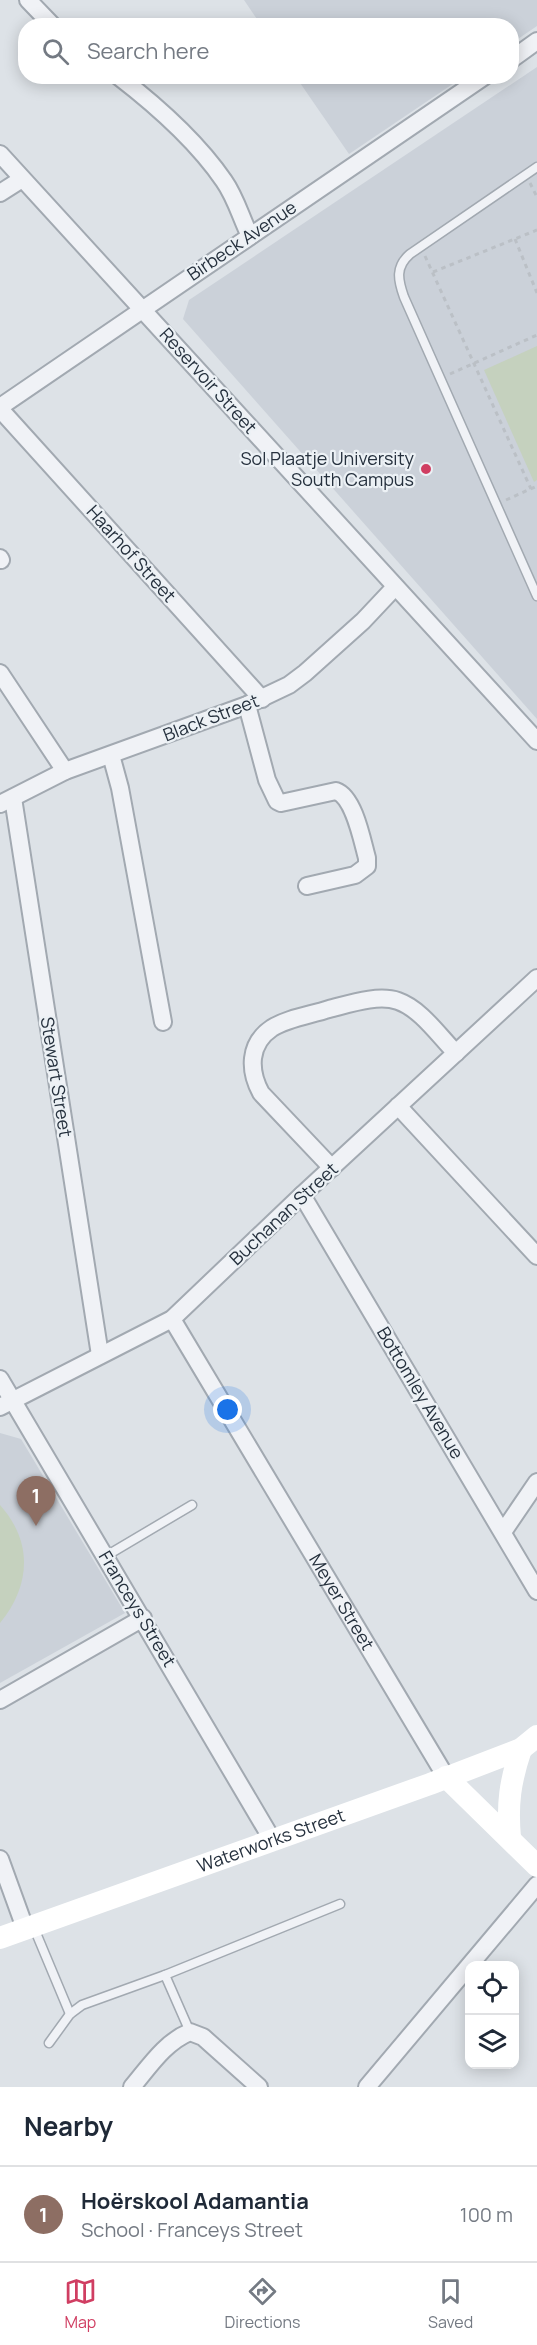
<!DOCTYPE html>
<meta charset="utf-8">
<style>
:root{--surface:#fff;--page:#f6f6f7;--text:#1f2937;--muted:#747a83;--line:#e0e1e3;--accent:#d03e62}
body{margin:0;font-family:Manrope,sans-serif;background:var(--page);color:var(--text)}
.controls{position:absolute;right:18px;bottom:18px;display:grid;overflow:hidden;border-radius:12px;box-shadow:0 3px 15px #0003}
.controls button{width:54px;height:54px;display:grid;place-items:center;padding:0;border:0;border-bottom:2px solid var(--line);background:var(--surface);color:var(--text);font:30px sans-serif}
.you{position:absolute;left:228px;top:1410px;width:21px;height:21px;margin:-15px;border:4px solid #fff;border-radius:50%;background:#1a73e8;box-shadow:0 0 0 9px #1a73e833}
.badge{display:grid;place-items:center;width:39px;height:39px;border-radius:50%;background:var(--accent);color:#fff;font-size:20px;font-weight:700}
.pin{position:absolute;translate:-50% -50px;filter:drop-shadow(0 2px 3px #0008)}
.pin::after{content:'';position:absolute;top:32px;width:21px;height:18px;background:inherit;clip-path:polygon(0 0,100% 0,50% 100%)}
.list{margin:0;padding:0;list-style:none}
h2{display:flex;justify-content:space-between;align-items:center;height:78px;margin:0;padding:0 24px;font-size:26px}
h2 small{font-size:20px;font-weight:400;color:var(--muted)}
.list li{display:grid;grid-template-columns:39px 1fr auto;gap:18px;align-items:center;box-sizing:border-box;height:96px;padding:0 24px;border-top:2px solid var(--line)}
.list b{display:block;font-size:22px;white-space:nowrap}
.list p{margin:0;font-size:20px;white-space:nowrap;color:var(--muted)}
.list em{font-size:20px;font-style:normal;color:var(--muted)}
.icon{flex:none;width:33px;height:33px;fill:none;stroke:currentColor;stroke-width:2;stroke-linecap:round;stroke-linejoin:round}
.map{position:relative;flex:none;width:537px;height:2087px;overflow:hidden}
.search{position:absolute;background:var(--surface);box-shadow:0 3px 15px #0003;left:18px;right:18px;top:18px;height:66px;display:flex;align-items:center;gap:15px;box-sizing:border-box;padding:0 21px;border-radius:24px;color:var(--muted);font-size:22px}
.sheet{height:174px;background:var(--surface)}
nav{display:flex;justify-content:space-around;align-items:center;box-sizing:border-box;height:84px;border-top:2px solid var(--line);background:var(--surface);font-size:16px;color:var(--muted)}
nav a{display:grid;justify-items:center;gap:3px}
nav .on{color:var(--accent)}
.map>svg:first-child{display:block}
</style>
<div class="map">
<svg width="537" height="2087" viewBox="0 0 537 2087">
<rect width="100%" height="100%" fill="#dde2e7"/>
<!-- built -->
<g fill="#cbd1d9">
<polygon points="244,0 537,0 537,26 512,43 512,26 261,25"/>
<polygon points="537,67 537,719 183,319 189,300"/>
<polygon points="296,77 463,77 349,154"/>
<polygon points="0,1433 21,1439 125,1613 0,1683"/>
</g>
<!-- pitch -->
<g fill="#c5d1be">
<polygon points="537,346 537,480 534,482 484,370"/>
<path d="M0 1505C33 1542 31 1585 0 1623Z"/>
</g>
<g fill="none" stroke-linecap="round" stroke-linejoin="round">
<!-- lane casing -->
<g stroke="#a2a9b1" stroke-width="11">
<g id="lane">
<path d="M537 167 410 254C395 267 398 280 404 297L537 596"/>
<polyline points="106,1556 192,1505"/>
<polyline points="34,1928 70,2014"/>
<polyline points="165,1975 190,2032"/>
<polyline points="49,2043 70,2014 82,2005 165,1975 340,1904"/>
</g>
</g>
<!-- street casing -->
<g stroke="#a2a9b1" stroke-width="20">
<g id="street">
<polyline points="28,0 53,26"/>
<polyline points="512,59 537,41"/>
<path d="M118 76C157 106 196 140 224 181 236 198 241 218 250 236"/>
<polyline points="0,154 537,741"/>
<polyline points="0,193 22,179"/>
<polyline points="0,407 485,76"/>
<polyline points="0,409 262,699"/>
<polyline points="0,558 1,560"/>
<polyline points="0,673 65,771"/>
<path d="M247 705 267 780 277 801 281 803 336 791C354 797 362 840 367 858V866L355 875 307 886"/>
<polyline points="111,755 120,788 163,1022"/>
<polyline points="13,798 100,1355"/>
<polyline points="0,804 65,771 247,705 289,685 305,673 363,621 395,587"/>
<polyline points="398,1106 537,1256"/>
<path d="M332 1168 261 1093C249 1071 248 1044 272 1028 288 1018 311 1015 329 1009 349 1004 378 994 398 1001 421 1009 439 1036 456 1053"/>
<polyline points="302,1195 537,1591"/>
<path id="s1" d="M172 1319 446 1777"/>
<polyline points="0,1379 273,1841"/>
<polyline points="0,1407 172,1319 302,1195 537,978"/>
<polyline points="503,1532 537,1482"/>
<polyline points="0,1700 143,1618"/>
<polyline points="0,1859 25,1928"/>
<path d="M132 2087C149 2067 165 2042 190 2032L203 2037 259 2087"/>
<polyline points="367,2087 537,1885"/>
</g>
</g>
<!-- path -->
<g stroke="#bbc0c6" stroke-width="3" stroke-dasharray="4.5 4.5" stroke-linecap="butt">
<polyline points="530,183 537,197"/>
<polyline points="515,239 537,293"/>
<polyline points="425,256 531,489"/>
<polyline points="433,272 537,230"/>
<polyline points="450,374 537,335"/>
<polyline points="506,500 537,486"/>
</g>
<!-- lane -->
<use href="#lane" stroke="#f0f2f6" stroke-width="8"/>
<!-- street -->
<use href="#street" stroke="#f0f2f6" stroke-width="16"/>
<!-- secondary -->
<g stroke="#fff" stroke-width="22">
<polyline points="446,1777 537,1866"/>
<path d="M510 1838C507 1804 510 1782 521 1749"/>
<path id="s2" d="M0 1938 430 1784 521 1749 537 1736"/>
</g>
</g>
<!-- markers -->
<circle fill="#d03e62" stroke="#ecf1f5" stroke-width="2" cx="426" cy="469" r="6"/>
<g text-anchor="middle" stroke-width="4.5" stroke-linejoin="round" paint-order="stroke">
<!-- street labels -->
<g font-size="18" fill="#26313e" stroke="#ecf1f5">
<text transform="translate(242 241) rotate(-34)" y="6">Birbeck Avenue</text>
<text transform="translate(208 381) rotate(48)" y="6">Reservoir Street</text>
<text transform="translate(131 554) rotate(48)" y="6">Haarhof Street</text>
<text transform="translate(211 718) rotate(-21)" y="6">Black Street</text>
<text transform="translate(56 1077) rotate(81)" y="6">Stewart Street</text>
<text transform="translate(284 1214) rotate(-43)" y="6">Buchanan Street</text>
<text transform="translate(420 1393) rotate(59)" y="6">Bottomley Avenue</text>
<text dy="6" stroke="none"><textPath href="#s1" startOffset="330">Meyer Street</textPath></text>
<text transform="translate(137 1609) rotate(59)" y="6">Franceys Street</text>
<text dy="6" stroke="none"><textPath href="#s2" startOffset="288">Waterworks Street</textPath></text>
</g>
<!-- poi labels -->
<g font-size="18" fill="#26313e" stroke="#ecf1f5" text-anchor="end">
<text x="414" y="465">Sol Plaatje University<tspan x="414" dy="21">South Campus</tspan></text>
</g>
</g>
</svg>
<div class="controls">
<button><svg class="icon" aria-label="locate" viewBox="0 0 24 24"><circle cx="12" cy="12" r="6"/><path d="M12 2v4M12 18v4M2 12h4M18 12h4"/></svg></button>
<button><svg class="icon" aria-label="layers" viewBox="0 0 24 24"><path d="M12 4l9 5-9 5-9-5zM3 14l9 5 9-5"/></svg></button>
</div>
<div class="you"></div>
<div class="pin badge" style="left:36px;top:1526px;background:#8d6e63">1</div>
<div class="search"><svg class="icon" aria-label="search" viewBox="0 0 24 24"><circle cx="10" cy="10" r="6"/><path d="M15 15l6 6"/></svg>Search here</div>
</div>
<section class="sheet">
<h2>Nearby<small></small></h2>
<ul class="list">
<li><span class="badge" style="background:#8d6e63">1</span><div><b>Hoërskool Adamantia</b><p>School · Franceys Street</p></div><em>100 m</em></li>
</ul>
</section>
<nav>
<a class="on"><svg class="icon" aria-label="map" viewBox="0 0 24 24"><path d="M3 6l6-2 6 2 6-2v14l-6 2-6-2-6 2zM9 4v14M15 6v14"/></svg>Map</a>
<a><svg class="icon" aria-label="directions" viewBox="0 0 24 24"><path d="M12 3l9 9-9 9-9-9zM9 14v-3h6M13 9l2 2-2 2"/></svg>Directions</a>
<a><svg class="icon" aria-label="saved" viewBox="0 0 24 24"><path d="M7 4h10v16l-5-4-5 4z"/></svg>Saved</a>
</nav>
